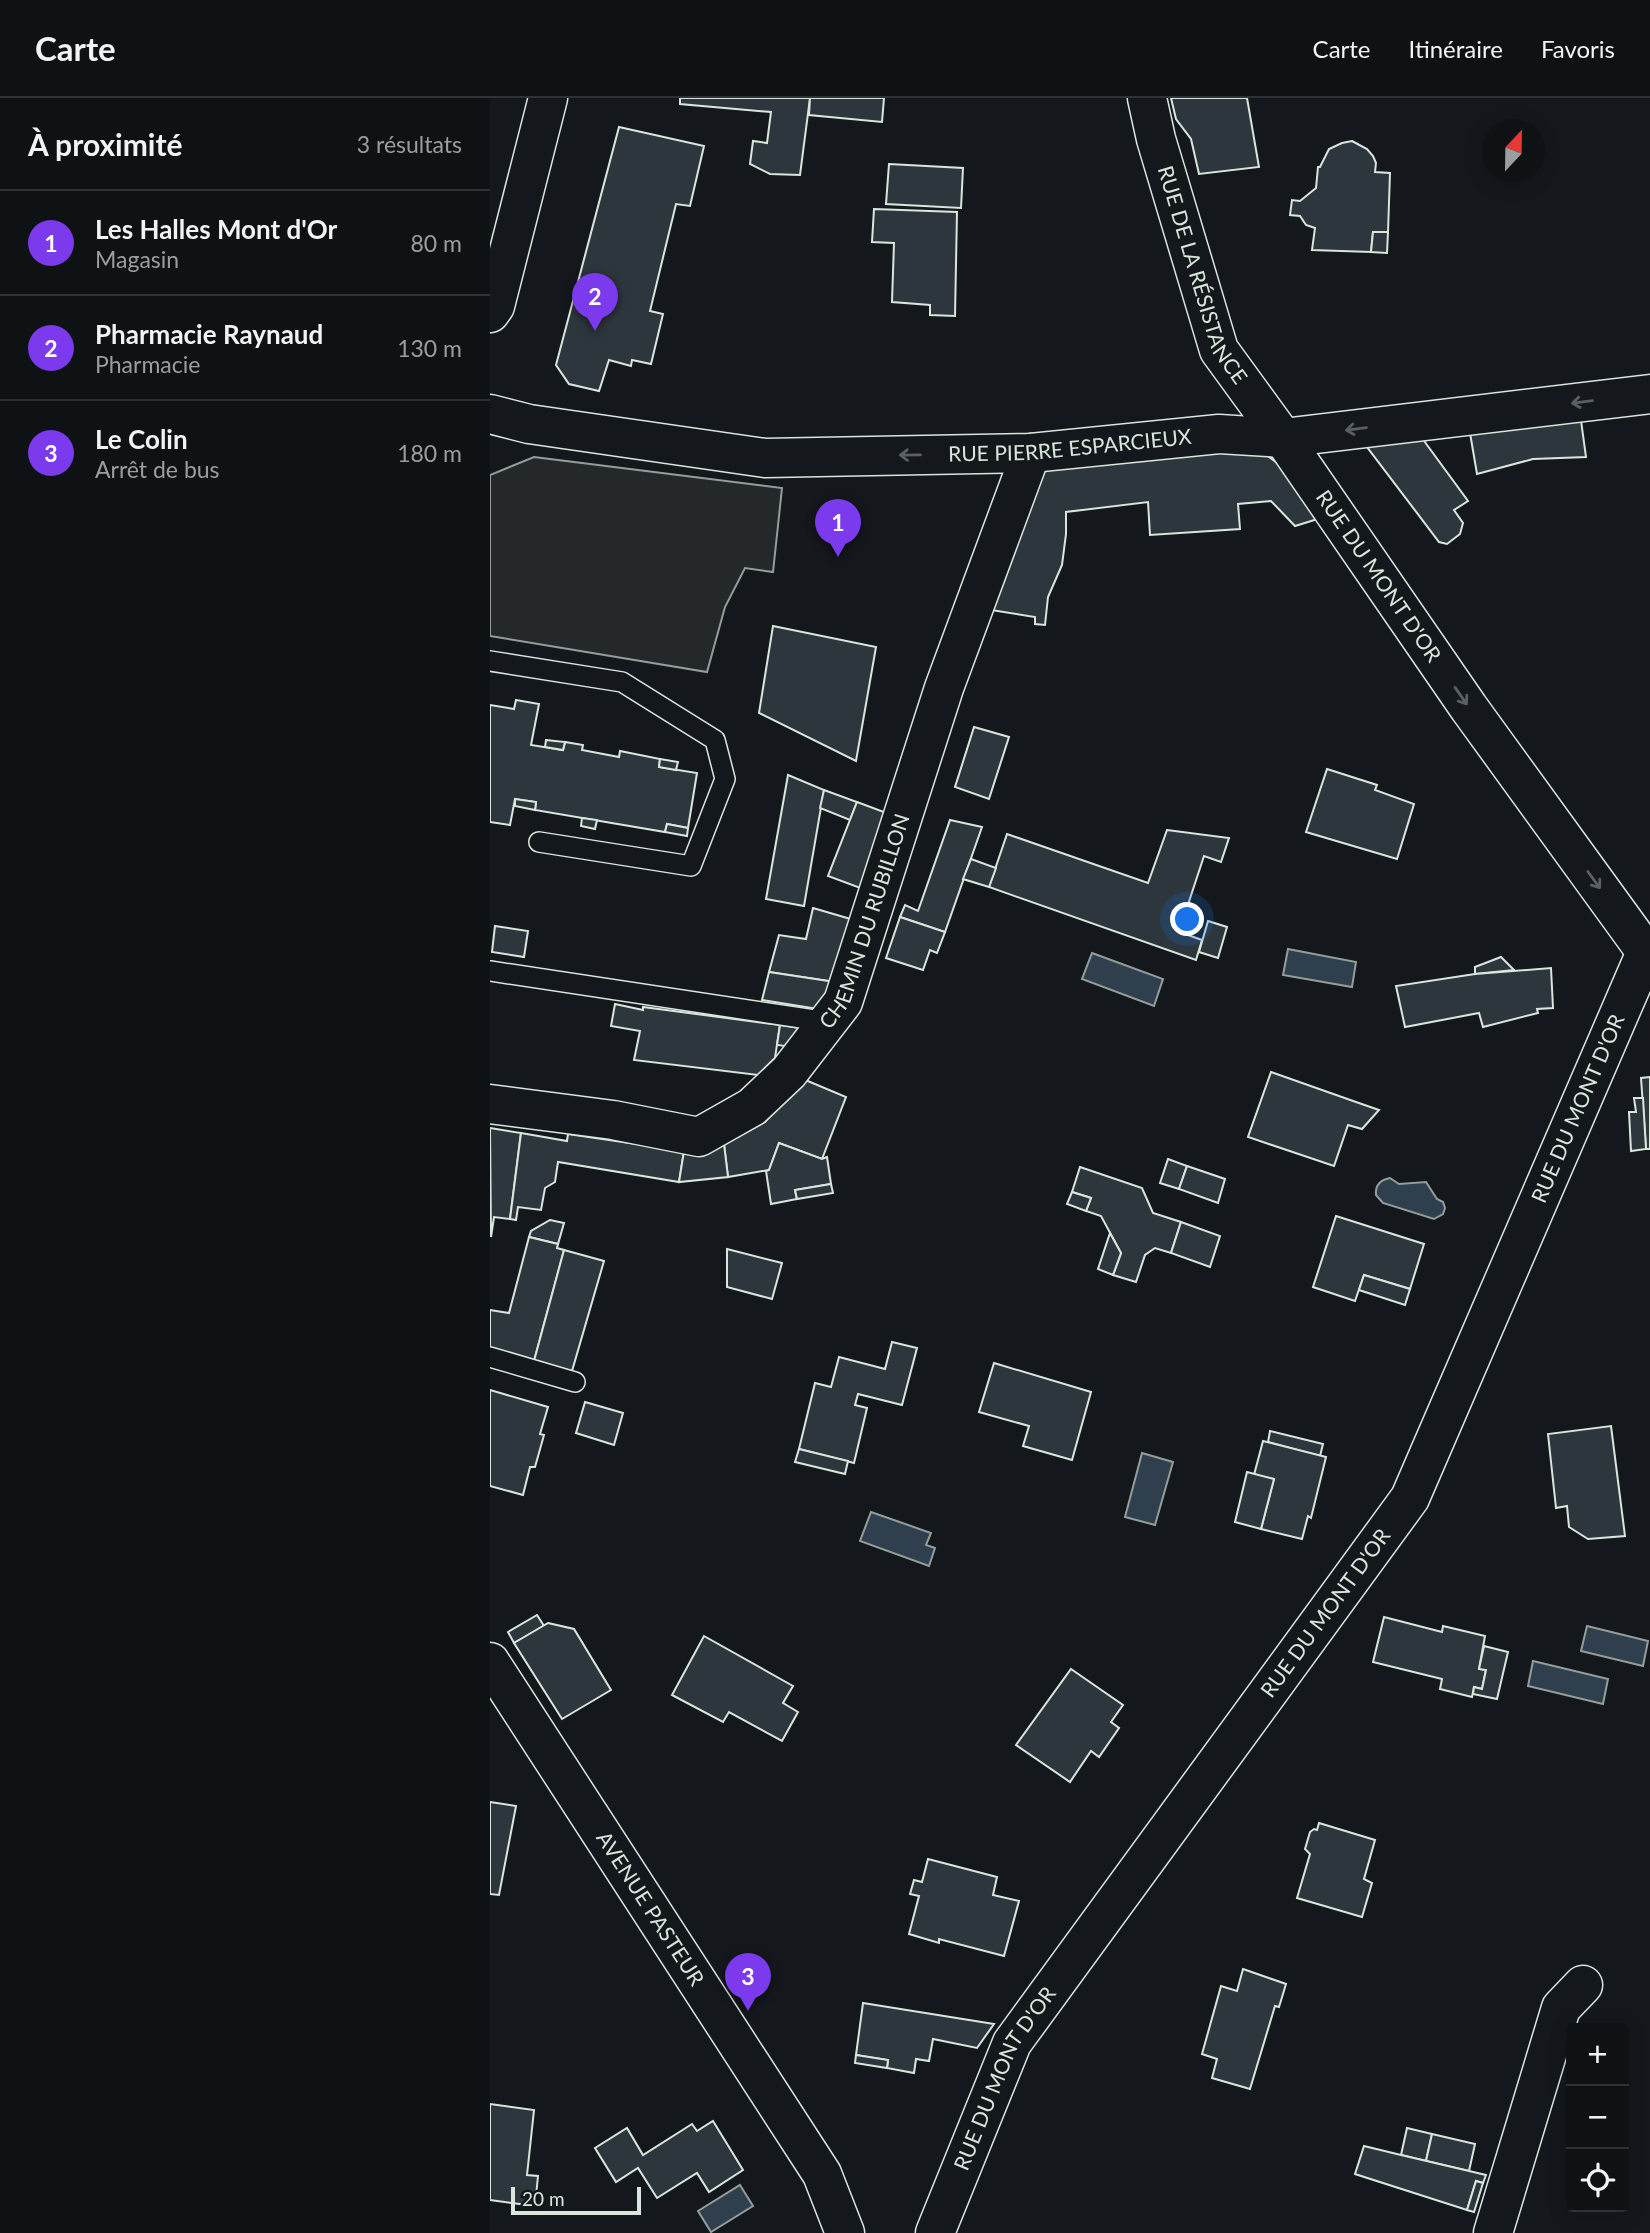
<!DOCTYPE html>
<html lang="fr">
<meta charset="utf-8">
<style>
:root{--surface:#0f1215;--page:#1d2022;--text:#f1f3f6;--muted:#9b9ea0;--line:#2f3234;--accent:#7c3aed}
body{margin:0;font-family:Lato,sans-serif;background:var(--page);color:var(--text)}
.controls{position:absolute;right:21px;bottom:21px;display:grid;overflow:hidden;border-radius:7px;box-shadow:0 4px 18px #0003}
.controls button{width:63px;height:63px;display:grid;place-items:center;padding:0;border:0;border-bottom:2px solid var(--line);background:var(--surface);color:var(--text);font:35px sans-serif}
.compass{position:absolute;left:992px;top:21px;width:63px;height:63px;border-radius:50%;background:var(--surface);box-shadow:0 4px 18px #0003;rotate:22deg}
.scale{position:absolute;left:21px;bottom:18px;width:130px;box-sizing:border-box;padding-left:7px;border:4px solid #d8e6dc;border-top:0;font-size:19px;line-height:24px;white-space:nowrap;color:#d8e6dc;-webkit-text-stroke:5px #14181c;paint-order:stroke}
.you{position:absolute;left:698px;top:822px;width:24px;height:24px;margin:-18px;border:5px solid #fff;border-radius:50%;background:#1a73e8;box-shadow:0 0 0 10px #1a73e833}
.badge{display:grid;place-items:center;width:46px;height:46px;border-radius:50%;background:var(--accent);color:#fff;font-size:23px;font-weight:700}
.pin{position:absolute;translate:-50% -58px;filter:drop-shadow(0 2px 4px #0008)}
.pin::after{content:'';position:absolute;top:37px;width:24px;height:21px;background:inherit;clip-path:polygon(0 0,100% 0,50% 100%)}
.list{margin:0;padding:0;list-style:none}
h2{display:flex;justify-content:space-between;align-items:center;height:91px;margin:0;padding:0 28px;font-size:30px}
h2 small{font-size:23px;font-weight:400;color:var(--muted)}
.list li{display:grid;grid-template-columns:46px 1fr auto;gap:21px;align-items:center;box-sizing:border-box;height:105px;padding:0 28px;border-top:2px solid var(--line)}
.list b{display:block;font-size:26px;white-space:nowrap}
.list p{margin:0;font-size:23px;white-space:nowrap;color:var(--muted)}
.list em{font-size:23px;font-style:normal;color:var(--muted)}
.icon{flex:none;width:38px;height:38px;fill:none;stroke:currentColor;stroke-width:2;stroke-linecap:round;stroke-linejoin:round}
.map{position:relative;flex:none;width:1160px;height:2135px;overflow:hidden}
header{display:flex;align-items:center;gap:42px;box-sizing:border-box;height:98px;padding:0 35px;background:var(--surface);border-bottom:2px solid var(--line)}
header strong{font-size:33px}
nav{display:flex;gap:38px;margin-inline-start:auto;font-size:24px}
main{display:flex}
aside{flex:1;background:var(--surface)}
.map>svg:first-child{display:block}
</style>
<header>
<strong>Carte</strong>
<nav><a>Carte</a><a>Itinéraire</a><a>Favoris</a></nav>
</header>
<main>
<aside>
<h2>À proximité<small>3 résultats</small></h2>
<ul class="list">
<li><span class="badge">1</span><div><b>Les Halles Mont d'Or</b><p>Magasin</p></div><em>80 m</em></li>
<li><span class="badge">2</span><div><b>Pharmacie Raynaud</b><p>Pharmacie</p></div><em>130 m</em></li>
<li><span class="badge">3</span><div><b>Le Colin</b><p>Arrêt de bus</p></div><em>180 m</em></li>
</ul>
</aside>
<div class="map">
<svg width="1160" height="2135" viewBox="0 0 1160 2135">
<rect width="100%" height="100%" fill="#14181c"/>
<!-- parking -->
<polygon fill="#24282b" stroke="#939e99" stroke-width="2" points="44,359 292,390 283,474 255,470 235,509 217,574 0,538 0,377"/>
<!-- water -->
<g fill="#2f3f4d" stroke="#939e99" stroke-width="2">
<polygon points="798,851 866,864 862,889 793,877"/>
<polygon points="602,855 673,881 664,908 592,881"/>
<path d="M900 1080 909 1086 936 1084 947 1101 953 1104 955 1110 953 1116 944 1121 893 1105 886 1097C885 1087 890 1082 900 1080Z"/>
<polygon points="652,1355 683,1364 665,1427 635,1419"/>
<polygon points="381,1414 441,1435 436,1447 445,1450 439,1468 370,1443"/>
<polygon points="1097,1528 1158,1543 1153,1568 1091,1553"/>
<polygon points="1043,1563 1118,1581 1113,1606 1038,1588"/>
<polygon points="250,2087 263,2108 221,2134 208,2113"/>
</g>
<!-- building -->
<g fill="#2c363c" stroke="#d8e6dc" stroke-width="2">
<polygon points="190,0 320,0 310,77 280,76 260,66 263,43 277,45 281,14 190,6"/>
<polygon points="320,0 394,0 392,24 319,17"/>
<polygon points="681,0 757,0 769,69 709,76 701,41 686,21"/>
<polygon points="129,29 214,48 200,108 186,106 160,213 173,216 161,266 142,262 141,268 119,262 109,293 79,286 66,267"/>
<polygon points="862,43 877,51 883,58 886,65 885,74 900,75 898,134 883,134 881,154 822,152 825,130 816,127 810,118 800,117 802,102 810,103 826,90 828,69 830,69 839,51 852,45"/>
<polygon points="399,66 473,70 471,110 396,106"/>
<polygon points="384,111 467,114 465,218 440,217 440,207 402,204 404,145 382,144"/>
<polygon points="883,134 898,134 897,155 881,154"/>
<polygon points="1090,315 1096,359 1043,361 987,376 979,329"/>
<polygon points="929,336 978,403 964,412 973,425 970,436 957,446 949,444 877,349 890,342"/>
<polygon points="769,351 801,376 831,420 805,428 781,403 748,406 750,431 660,437 658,404 576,414 576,436 572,467 558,499 555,527 545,526 545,519 501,512 554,369"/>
<polygon points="283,528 386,549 366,663 269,615"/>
<polygon points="26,602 49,606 41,647 73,652 75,644 93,647 92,652 129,659 130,653 170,661 169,669 207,675 198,730 177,726 175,734 45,712 46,704 25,701 20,727 0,724 0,607 24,611"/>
<polygon points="484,629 519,639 499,701 465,689"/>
<polygon points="56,642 75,644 73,652 55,649"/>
<polygon points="170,661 188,664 186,672 169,669"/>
<polygon points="837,671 887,687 885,692 924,706 907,761 816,734"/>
<polygon points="298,677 334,692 314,808 276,801"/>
<polygon points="334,692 367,704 360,722 330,710"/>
<polygon points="25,701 46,704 45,712 25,708"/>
<polygon points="367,704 402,717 373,791 338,778"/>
<polygon points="92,720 107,722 105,731 91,728"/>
<polygon points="460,722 492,729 455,834 410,819 415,807 428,813"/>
<polygon points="177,726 198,730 197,738 175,734"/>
<polygon points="677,732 739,740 731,764 714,758 689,834 712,842 706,862 499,789 517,736 658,785"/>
<polygon points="481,761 506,770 499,789 473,781"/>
<polygon points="323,810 364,822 345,884 279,874 289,837 316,841"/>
<polygon points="410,819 455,834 447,855 440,852 433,872 396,860"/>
<polygon points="718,823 737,829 728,860 709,854"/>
<polygon points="5,828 38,833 34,859 2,854"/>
<polygon points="1011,859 1024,872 985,876 985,869"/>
<polygon points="1061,870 1063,910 1047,911 1048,915 993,929 989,915 915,929 906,888 985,876"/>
<polygon points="279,874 345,884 328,911 272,902"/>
<polygon points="125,906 153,912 153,909 290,927 285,960 268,977 144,962 150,933 121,928"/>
<polygon points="290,927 316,931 303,949 287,947"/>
<polygon points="781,974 866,1004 889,1012 872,1031 858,1027 844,1068 758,1039"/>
<polygon points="1160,979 1160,1051 1156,1051 1151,980"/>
<polygon points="313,981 356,999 332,1061 289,1045 279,1072 238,1079 234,1046 275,1024"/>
<polygon points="1144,1000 1153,1000 1156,1051 1141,1053 1139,1014 1146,1014"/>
<polygon points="0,1030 31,1035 20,1121 4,1119 1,1139"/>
<polygon points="31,1035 77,1043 78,1036 194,1053 189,1084 68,1064 65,1084 55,1090 51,1112 28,1109 26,1122 20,1121"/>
<polygon points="289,1045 332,1061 337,1059 341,1086 305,1092 307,1101 281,1106 276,1073 279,1072"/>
<polygon points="234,1046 238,1079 189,1084 194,1053"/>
<polygon points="678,1061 697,1068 689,1091 670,1085"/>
<polygon points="697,1068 735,1081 728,1105 689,1091"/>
<polygon points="590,1069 652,1090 663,1115 691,1124 681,1155 665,1150 655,1157 646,1184 623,1177 631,1155 611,1118 596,1113 601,1100 582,1094"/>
<polygon points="341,1086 343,1095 307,1101 305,1092"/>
<polygon points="582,1094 601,1100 596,1113 577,1106"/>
<polygon points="846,1118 934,1146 920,1191 874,1177 865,1203 823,1189"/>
<polygon points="60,1122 74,1125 68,1146 39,1139 41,1133"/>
<polygon points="691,1124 730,1138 720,1169 681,1155"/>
<polygon points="620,1135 631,1155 623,1177 608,1171"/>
<polygon points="39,1139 68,1146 67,1150 74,1152 44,1263 0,1250 0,1212 19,1215"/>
<polygon points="237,1151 292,1165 282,1201 237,1189"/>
<polygon points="74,1152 114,1163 82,1273 44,1263"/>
<polygon points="874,1177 920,1191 915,1207 869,1192"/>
<polygon points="402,1244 427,1250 412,1307 368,1296 365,1307 377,1310 364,1365 309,1351 325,1285 341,1289 349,1259 395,1271"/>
<polygon points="504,1265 601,1294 582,1362 533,1348 539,1328 489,1314"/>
<polygon points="0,1292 58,1309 50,1336 54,1337 45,1369 40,1369 33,1397 0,1388"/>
<polygon points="95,1304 133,1315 124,1347 86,1335"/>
<polygon points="1121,1328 1135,1438 1098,1441 1079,1429 1077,1408 1066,1410 1058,1336"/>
<polygon points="780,1333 833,1346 830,1358 778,1344"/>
<polygon points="773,1343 836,1359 821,1420 818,1418 812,1441 771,1431 784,1381 764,1377"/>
<polygon points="309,1351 358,1363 355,1376 305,1364"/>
<polygon points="757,1374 784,1381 771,1431 745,1424"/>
<polygon points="47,1517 54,1528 24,1545 18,1534"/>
<polygon points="894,1519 952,1534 953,1528 995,1538 989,1571 996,1572 992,1591 984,1589 982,1599 950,1591 952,1581 883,1564"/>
<polygon points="58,1525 84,1531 121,1592 72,1621 24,1545"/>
<polygon points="214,1538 303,1588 293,1605 308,1614 292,1643 239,1614 233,1624 182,1597"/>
<polygon points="994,1548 1018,1554 1007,1601 983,1596 984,1589 992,1591 996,1572 989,1571"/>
<polygon points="581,1571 633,1607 621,1624 629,1630 609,1659 601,1653 580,1684 526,1647"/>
<polygon points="0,1704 26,1708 9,1797 0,1796"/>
<polygon points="829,1725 885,1742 874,1781 882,1785 872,1819 807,1800 820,1756 815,1751 820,1734 824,1731 827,1732"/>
<polygon points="438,1761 507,1779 503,1797 529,1803 514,1858 449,1841 449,1845 419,1836 429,1798 420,1796 424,1782 432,1784"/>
<polygon points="753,1871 796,1886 789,1909 785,1908 760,1991 722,1980 727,1961 712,1956 731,1888 747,1893"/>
<polygon points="373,1905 504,1926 487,1950 443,1941 439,1963 426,1961 424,1975 397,1970 398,1962 366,1957"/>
<polygon points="366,1957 398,1962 397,1970 365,1965"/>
<polygon points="0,2006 44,2012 37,2077 48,2078 45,2108 0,2102"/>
<polygon points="223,2023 253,2072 219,2094 207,2075 167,2100 148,2070 126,2084 105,2050 137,2030 153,2057 202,2026 207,2033"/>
<polygon points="917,2030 942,2036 936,2063 911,2057"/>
<polygon points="942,2036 985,2046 979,2073 936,2063"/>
<polygon points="874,2048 911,2057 996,2077 993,2085 986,2083 977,2112 865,2076"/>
<polygon points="986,2083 993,2085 984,2114 977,2112"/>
</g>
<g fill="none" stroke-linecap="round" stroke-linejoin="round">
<!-- service casing -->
<g stroke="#d8e6dc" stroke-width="22">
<g id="service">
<polyline points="0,563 132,584 225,642 235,681 201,768 49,744"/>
<polyline points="0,873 338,924"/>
<polyline points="0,1259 85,1284"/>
</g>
</g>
<!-- minor casing -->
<g stroke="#d8e6dc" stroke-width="41">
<g id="minor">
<path id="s1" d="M657 0 666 41 729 252 793 340 979 610 1156 854"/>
<path id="s2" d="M0 316 39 326 275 360 541 355 729 336 793 340 1160 296"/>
<path id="s3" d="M0 1006 123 1022 209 1039 262 1009 299 974 353 904 454 590 541 355"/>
<path id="s4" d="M445 2135 522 1945 920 1400 1156 854"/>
<polyline points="1003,2135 1071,1910 1093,1887"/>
</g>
</g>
<!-- secondary casing -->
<g stroke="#d8e6dc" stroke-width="41">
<g id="secondary">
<polyline points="0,215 5,208 58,0"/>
<path id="s5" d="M0 1564 332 2076 355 2135"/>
</g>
</g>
<!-- service -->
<use href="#service" stroke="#14181c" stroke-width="19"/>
<!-- minor -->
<use href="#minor" stroke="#14181c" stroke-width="38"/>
<!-- secondary -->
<use href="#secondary" stroke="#14181c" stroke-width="38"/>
</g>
<!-- one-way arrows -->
<defs><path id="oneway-shaft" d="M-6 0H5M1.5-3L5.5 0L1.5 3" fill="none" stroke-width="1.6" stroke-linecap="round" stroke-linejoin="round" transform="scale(1.75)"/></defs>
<g stroke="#59605f">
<use href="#oneway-shaft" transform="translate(1092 304) rotate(173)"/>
<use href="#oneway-shaft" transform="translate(866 331) rotate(173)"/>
<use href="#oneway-shaft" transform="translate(420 357) rotate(179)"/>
<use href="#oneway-shaft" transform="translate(971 598) rotate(55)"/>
<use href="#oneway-shaft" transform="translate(1104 782) rotate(54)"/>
</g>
<g text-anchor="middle" stroke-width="5" stroke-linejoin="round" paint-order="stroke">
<!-- street labels -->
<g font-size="21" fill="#d8e6dc" stroke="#14181c">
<text dy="7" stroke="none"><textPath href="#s1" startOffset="186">RUE DE LA RÉSISTANCE</textPath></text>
<text dy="7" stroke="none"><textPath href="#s2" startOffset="584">RUE PIERRE ESPARCIEUX</textPath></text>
<text dy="7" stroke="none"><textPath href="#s1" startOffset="539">RUE DU MONT D'OR</textPath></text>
<text dy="7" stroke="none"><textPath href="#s3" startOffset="495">CHEMIN DU RUBILLON</textPath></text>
<text dy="7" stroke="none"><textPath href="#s4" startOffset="1304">RUE DU MONT D'OR</textPath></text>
<text dy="7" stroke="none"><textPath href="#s4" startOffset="737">RUE DU MONT D'OR</textPath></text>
<text dy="7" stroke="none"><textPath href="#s5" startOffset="294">AVENUE PASTEUR</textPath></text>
<text dy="7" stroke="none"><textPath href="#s4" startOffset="170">RUE DU MONT D'OR</textPath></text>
</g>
</g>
</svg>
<div class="controls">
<button>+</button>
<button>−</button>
<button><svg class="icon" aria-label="locate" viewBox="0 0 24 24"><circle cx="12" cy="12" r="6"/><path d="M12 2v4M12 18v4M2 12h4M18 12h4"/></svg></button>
</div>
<svg class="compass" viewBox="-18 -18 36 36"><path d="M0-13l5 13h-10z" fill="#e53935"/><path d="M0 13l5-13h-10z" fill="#9b9ea0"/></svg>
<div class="scale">20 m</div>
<div class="you"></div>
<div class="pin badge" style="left:348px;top:459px">1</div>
<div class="pin badge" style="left:105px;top:233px">2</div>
<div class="pin badge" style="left:258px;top:1913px">3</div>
</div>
</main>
